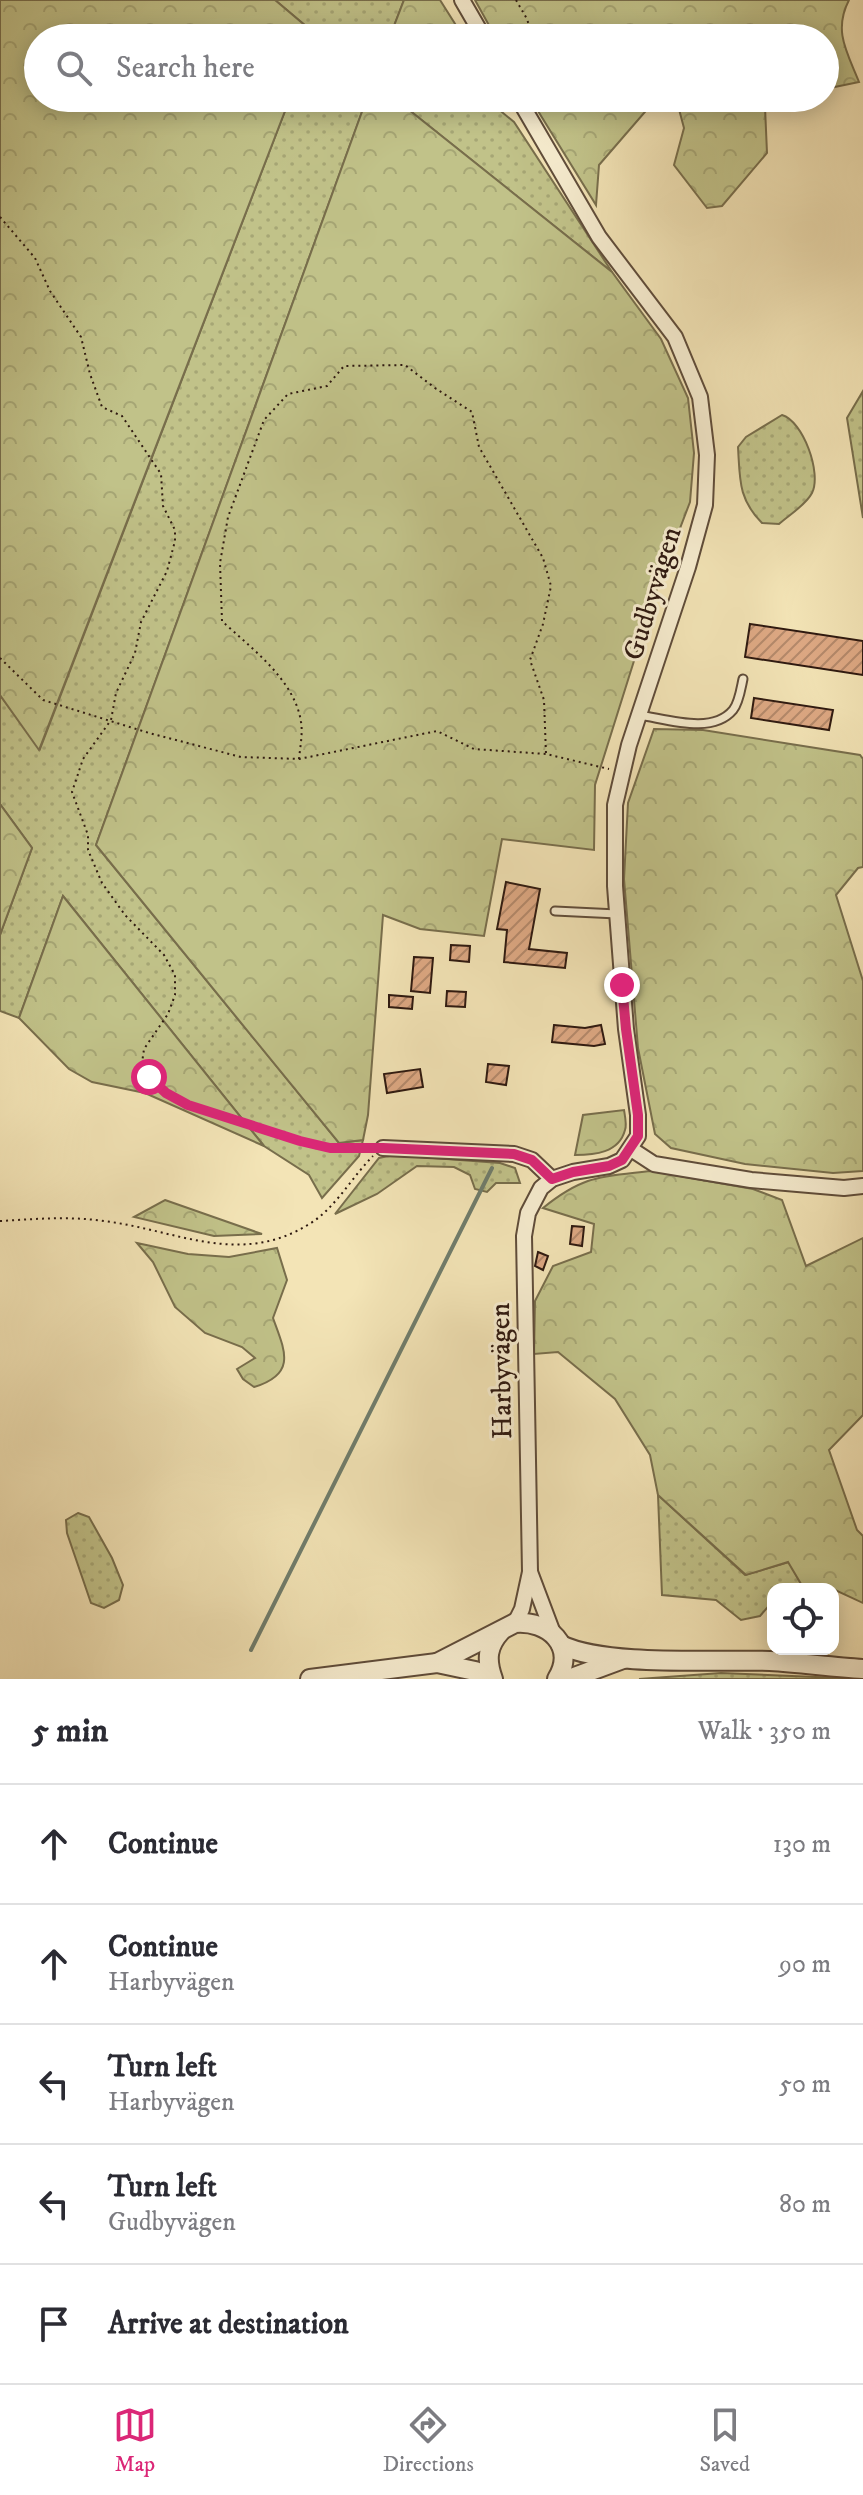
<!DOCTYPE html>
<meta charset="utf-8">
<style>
:root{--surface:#fff;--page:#f7f7f7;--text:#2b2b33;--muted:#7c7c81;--line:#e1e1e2;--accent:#db2777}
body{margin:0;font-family:"IM FELL DW Pica",serif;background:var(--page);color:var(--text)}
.controls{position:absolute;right:24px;bottom:24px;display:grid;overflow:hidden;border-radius:16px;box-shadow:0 4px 20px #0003}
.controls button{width:72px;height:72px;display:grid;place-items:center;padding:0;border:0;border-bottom:2px solid var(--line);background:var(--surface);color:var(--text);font:40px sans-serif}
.stop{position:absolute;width:24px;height:24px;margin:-18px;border:6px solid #db2777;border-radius:50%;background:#fff}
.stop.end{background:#db2777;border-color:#fff;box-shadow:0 2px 8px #0008}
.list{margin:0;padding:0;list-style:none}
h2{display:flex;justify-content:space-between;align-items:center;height:104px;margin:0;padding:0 32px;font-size:34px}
h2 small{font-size:26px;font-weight:400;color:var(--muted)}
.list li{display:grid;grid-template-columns:52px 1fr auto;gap:24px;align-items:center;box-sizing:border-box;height:120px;padding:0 32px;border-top:2px solid var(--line)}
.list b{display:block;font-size:30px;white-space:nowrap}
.list p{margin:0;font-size:26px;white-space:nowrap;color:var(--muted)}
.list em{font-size:26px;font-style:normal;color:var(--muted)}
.icon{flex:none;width:44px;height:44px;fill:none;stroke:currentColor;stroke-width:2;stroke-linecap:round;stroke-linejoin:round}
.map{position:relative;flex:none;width:863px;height:1679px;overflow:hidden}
.search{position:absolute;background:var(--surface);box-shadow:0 4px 20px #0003;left:24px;right:24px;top:24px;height:88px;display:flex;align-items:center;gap:20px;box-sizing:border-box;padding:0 28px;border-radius:44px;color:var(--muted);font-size:30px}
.sheet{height:704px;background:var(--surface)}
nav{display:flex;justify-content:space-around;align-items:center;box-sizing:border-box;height:112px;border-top:2px solid var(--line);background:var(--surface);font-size:22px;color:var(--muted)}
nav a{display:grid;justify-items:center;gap:4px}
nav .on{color:var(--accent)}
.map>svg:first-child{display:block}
</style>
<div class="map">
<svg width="863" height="1679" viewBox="0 0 863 1679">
<defs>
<pattern id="grass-dots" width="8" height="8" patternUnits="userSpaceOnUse" patternTransform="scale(2)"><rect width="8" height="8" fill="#c1c289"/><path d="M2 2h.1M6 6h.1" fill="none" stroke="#a6a675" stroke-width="1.8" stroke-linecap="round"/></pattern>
<pattern id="forest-crowns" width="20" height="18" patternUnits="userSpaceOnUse" patternTransform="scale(2)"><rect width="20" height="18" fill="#c1c289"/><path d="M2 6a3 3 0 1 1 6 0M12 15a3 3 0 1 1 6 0" fill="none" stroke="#a6a675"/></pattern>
<pattern id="building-hatch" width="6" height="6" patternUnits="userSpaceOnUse" patternTransform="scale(2)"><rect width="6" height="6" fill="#dea984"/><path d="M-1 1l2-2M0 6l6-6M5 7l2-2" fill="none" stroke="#b4896b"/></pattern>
</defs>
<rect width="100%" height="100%" fill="#f3e4b6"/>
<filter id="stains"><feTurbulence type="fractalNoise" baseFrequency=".0025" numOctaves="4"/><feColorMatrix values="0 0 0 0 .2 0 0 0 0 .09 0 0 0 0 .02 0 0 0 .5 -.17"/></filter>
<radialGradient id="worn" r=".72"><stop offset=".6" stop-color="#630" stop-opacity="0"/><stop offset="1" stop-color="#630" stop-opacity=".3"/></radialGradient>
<!-- grass -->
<g fill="url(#grass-dots)" stroke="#786e4c" stroke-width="2">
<polygon points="275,0 404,0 394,26 409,38 313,38 314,33"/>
<polygon points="290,98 367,98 96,845 339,1143 363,1140 359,1156 322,1198 309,1175 264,1146 63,896 19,1018 0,1011 0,935 32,848 0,804 0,695 40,749"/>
<polygon points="394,98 485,98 514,122 612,272"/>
<polygon points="863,391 863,518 847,418"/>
<path d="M782 415C803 421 822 473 812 493 806 505 789 515 779 524L762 523C738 499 740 479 738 447L746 437Z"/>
<polygon points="393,1155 500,1163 515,1168 520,1183 496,1183 487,1192 475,1189 470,1175 454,1167 417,1166 377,1194 335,1214 379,1158"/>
<polygon points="658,1495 745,1575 789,1562 804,1589 773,1589 773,1601 760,1616 741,1620 716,1600 662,1595"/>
<polygon points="78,1513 89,1517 112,1558 123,1585 119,1600 104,1608 91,1603 67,1533 66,1520"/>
<polygon points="721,1673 863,1679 639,1679"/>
</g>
<!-- forest -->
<g fill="url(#forest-crowns)" stroke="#786e4c" stroke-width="2">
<polygon points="0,0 275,0 314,33 313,38 38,38 38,98 290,98 39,750 0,695"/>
<polygon points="404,0 440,0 464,38 409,38 394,26"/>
<path d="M475 0H849C833 31 847 52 859 82L825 89V38H496Z"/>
<polygon points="367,98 394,98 612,272 661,339 688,398 694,453 690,502 655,594 595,785 594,850 502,839 484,936 420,929 383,915 368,1115 363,1140 339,1143 96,845"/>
<polygon points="530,98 657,98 599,165 596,205"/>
<polygon points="676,98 780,98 765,107 767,153 722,206 707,208 674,165 684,128"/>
<polygon points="654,729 703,730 860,755 863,759 863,867 858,868 836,895 863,981 863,1171 833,1173 745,1164 671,1148 655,1134 638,1048 624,879 628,803"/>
<polygon points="0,804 32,848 0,935"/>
<polygon points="63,896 264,1146 145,1093 92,1082 69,1069 19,1018"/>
<path d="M624 1110C625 1116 627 1125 625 1130 619 1153 594 1155 575 1155L583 1115Z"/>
<path d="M651 1171 753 1189 782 1200 806 1266 863 1238V1415L829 1450 857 1530 863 1536V1603L833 1589H804L788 1562 746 1575 658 1495 650 1455 615 1399 558 1352 534 1354 535 1301 553 1266 591 1252 594 1224 543 1208C584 1175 600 1177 651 1171Z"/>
<polygon points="165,1200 262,1234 214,1236 134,1217"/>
<path d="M137 1243 188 1254 229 1257 277 1248 287 1280 273 1318C285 1351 297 1374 254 1387L243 1379 237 1369 255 1358 242 1347 205 1333 175 1307 153 1262Z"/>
</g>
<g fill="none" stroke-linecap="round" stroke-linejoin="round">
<!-- stream -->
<polyline stroke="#707d6c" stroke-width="4" points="251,1650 492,1168"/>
</g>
<!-- building -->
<g fill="url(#building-hatch)" stroke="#2e1910" stroke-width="2">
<polygon points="750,624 863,641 863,675 745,657"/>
<polygon points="754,698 833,710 829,730 751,718"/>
<polygon points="506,882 540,889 529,949 567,953 565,968 504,962 507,930 497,929"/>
<polygon points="451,945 470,946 469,962 450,960"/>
<polygon points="414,957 433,958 430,993 411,991"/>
<polygon points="447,991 466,992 465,1007 446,1006"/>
<polygon points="389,995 413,997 412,1009 389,1007"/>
<polygon points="554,1025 585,1028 601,1025 605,1044 594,1046 552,1042"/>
<polygon points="488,1064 509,1066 506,1085 486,1082"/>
<polygon points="420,1069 423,1087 387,1093 384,1074"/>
<polygon points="572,1226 584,1227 582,1246 570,1244"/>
<polygon points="538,1252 548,1256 543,1270 535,1266"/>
</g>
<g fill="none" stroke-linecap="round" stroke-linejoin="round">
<!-- service casing -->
<g stroke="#5f4c3a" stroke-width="11">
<g id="service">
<path d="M639 715C667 719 712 735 733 710 739 703 741 688 743 679"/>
<polyline points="555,911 617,914"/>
</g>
</g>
<!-- minor casing -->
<g stroke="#5f4c3a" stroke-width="18">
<g id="minor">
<polyline points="462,0 484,38"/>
<polyline points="383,1148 514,1154 532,1160 552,1179"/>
<polyline points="631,1149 654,1164 751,1180 844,1188 863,1186"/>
<polyline points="530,1572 553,1633"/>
<polyline points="515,1623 522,1609 530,1572 524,1236 528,1213 541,1188 552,1179 573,1172 609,1166 622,1160 638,1136 638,1115 626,1029 615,886 615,805 629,745 688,567 705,505 707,455 700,397 675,337 599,237 518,98"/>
</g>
</g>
<!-- tertiary casing -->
<g stroke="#5f4c3a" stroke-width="22">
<g id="tertiary">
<path d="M561 1645C607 1667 716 1659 770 1661 801 1663 832 1667 863 1669"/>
<path d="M437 1663 515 1623C548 1620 577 1646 557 1679"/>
<polyline points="310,1679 437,1663 475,1671 492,1679"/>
<path d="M493 1679C486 1660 487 1646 501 1631"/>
<polyline points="569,1679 623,1659"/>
</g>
</g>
<!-- path -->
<g stroke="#2e1910" stroke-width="2" stroke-dasharray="2 4" stroke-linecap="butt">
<polyline points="516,0 527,19 533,38"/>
<polyline points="543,111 543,98"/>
<polyline points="0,217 35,258 50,291 81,337 90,374 102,407 122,416 161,474 163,506 175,530 175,541 167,571 141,622 135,653 116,693 111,720 83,759 72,792 88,835 88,850 102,883 125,915 164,955 175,975 175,995 168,1014 144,1049 142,1063 149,1077 166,1093 188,1105 300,1141 330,1148 370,1149"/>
<polyline points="0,658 43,700 149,733 241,757 299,759 437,731 474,749 546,754 609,769"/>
<path d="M299 759C300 748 303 733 301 722 295 680 251 648 222 621L220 563 228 517 264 420 288 394 327 386 344 366 405 365 435 388 472 412 479 447 543 558 551 586 543 624 530 660 544 700 546 754"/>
<path d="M0 1221C35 1219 69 1216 104 1221 177 1230 240 1268 311 1223 336 1207 352 1177 373 1156"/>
</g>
<!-- service -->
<use href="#service" stroke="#f7edd0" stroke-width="7"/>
<!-- minor -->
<use href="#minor" stroke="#f7edd0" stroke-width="14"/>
<!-- tertiary -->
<use href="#tertiary" stroke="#f7edd0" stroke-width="18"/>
</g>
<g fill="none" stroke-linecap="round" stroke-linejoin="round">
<!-- route -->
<polyline stroke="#db2777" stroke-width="10" points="149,1077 166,1093 188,1105 300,1141 330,1148 383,1148 514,1154 532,1160 552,1179 573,1172 609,1166 622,1160 638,1136 638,1115 626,1029 622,985"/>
</g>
<g text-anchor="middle" stroke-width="6" stroke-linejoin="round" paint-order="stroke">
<!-- street labels -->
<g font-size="28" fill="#2e1910" stroke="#f7edd0">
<text transform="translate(651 593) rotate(-73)" y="10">Gudbyvägen</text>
<text transform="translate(500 1371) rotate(-91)" y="10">Harbyvägen</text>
</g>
</g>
<rect width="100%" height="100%" filter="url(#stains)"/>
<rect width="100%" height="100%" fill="url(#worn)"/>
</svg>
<div class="controls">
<button><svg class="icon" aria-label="locate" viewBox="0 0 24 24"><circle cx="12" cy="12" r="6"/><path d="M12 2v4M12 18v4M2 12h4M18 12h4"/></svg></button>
</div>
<div class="stop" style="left:149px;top:1077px"></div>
<div class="stop end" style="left:622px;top:985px"></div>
<div class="search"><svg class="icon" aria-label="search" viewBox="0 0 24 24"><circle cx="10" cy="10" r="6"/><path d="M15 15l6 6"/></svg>Search here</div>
</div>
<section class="sheet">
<h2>5 min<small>Walk · 350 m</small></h2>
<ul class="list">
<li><svg class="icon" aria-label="ahead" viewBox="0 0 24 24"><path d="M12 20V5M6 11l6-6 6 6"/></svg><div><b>Continue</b></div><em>130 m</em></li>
<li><svg class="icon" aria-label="ahead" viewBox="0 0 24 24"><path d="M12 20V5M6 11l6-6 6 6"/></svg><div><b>Continue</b><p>Harbyvägen</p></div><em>90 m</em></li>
<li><svg class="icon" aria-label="left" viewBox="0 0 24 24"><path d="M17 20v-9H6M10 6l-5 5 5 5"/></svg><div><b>Turn left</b><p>Harbyvägen</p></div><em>50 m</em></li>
<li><svg class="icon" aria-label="left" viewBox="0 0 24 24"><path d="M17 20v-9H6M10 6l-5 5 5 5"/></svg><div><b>Turn left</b><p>Gudbyvägen</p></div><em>80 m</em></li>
<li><svg class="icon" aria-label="arrive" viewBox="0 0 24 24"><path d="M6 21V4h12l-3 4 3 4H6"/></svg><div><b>Arrive at destination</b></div></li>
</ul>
</section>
<nav>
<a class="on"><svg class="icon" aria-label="map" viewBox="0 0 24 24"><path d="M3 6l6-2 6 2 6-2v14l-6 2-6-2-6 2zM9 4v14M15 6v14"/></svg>Map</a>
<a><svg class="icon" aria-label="directions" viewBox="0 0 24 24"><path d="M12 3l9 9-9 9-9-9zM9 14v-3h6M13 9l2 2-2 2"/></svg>Directions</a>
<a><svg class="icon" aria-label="saved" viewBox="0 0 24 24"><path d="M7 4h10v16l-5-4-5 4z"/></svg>Saved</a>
</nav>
